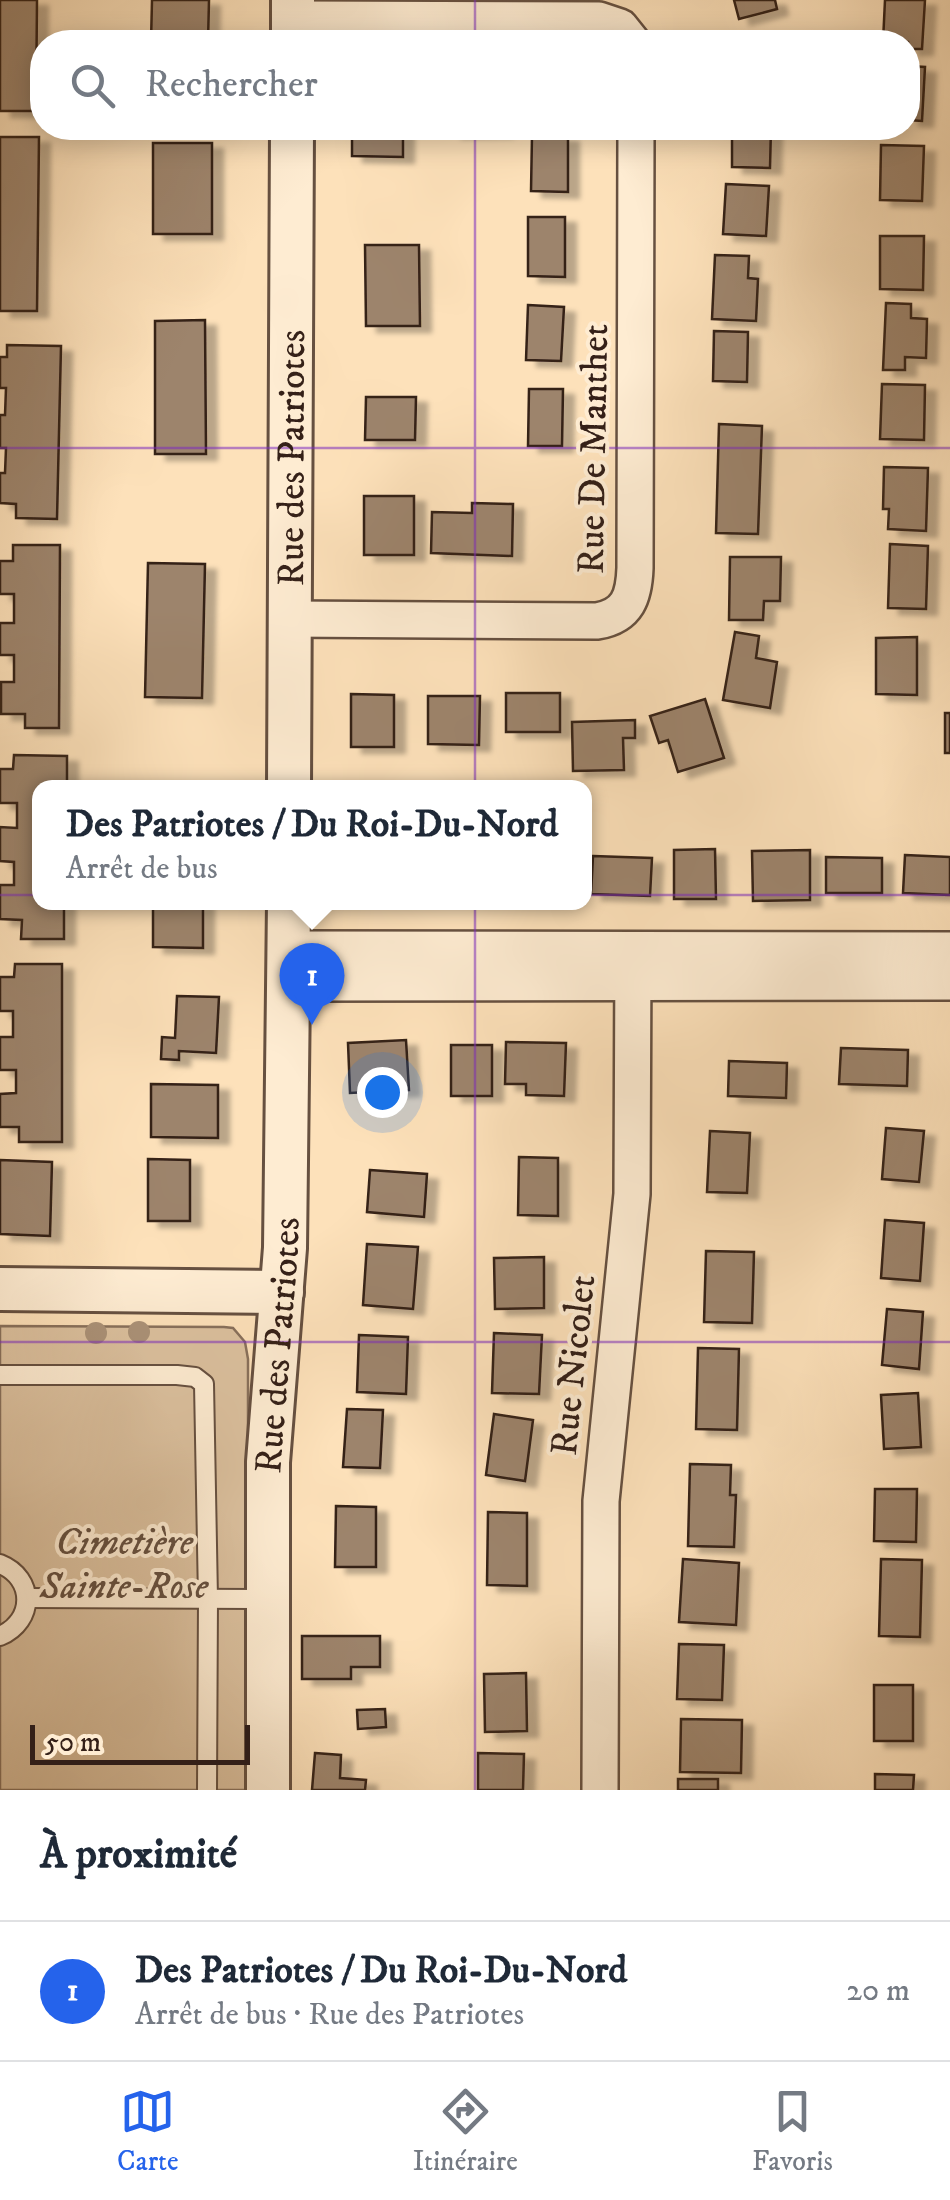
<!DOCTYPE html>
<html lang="fr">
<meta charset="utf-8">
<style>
:root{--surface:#fff;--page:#f2f2f3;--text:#1f2937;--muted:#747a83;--line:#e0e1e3;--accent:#2563eb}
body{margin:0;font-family:"IM FELL DW Pica",serif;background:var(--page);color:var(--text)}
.scale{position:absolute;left:30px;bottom:25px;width:220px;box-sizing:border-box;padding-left:10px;border:5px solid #342018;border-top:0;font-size:28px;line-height:35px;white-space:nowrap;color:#342018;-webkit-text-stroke:8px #feecd2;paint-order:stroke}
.you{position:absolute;left:382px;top:1092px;width:35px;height:35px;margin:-25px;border:8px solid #fff;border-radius:50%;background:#1a73e8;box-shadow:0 0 0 15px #1a73e833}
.badge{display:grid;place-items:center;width:65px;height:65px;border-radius:50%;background:var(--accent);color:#fff;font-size:32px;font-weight:700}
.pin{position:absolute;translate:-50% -82px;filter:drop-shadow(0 2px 5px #0008)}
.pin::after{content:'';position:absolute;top:52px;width:35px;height:30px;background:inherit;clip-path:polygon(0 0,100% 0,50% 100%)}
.popup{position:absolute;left:32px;top:780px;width:560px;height:130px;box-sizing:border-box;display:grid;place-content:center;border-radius:20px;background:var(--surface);filter:drop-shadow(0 2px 8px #0005);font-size:32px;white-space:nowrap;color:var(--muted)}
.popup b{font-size:38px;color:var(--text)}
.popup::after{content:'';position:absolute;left:50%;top:100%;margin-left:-20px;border:20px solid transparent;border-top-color:var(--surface)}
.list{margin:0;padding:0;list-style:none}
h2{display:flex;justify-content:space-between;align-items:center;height:130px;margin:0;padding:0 40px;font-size:42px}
h2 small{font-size:32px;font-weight:400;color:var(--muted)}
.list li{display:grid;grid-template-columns:65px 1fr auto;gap:30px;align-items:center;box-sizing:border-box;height:140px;padding:0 40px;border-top:2px solid var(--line)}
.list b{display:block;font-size:38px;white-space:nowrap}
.list p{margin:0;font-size:32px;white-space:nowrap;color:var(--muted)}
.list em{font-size:32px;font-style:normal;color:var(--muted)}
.icon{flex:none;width:55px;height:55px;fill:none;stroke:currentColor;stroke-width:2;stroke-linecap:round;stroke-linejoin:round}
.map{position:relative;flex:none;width:950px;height:1790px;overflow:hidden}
.search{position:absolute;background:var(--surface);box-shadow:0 5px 25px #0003;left:30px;right:30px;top:30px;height:110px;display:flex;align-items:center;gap:25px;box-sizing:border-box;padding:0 35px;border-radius:40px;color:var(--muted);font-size:38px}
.sheet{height:270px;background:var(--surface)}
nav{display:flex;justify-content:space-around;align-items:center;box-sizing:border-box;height:140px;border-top:2px solid var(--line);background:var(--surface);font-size:28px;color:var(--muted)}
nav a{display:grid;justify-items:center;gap:5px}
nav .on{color:var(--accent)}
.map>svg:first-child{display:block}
</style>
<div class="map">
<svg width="950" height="1790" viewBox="0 0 950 1790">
<defs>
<filter id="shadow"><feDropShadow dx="11" dy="6" stdDeviation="2.5" flood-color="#0004"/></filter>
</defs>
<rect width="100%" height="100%" fill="#fde1ba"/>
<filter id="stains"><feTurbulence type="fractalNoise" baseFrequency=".002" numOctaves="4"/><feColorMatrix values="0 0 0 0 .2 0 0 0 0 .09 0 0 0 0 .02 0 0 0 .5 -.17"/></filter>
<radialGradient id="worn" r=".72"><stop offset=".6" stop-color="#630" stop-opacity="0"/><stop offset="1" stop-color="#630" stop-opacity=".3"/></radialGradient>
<!-- green -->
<polygon fill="#dbc09e" stroke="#88705b" stroke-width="2.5" points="0,1326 224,1327 233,1328 245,1342 248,1359 248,1790 0,1790"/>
<!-- building -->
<g fill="#9d846c" stroke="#342018" stroke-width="2.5" filter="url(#shadow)">
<polygon points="0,0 37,0 36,111 0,111"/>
<polygon points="152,0 209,0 208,42 151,42"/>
<polygon points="734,0 775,0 777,9 739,19"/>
<polygon points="885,0 925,0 922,49 908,49 908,42 883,42"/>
<polygon points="743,34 781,38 780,42 742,42"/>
<polygon points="908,66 925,67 922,121 908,120"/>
<polygon points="352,128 403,128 403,157 352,156"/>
<polygon points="451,128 501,128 502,131 451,132"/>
<polygon points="732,128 771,128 770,168 732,167"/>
<polygon points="532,135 568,136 568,192 531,191"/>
<polygon points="0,137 39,137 37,311 0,311"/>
<rect x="153" y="143" width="59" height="91"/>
<polygon points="881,145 924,146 922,201 880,200"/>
<polygon points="726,184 769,186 766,236 723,234"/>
<polygon points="528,217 565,217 565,277 528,276"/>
<polygon points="880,236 924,236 923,290 880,289"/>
<polygon points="365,245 419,245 420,326 366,326"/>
<polygon points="715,255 749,256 748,278 758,279 756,321 712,319"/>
<polygon points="886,303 911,304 911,318 927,319 926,358 905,357 905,370 883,370"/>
<polygon points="528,305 564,307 561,361 526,360"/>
<polygon points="205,320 206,454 155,454 155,321"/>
<polygon points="714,331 748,332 747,382 713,381"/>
<polygon points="7,345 61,346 57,519 16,518 16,504 0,503 0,473 5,473 6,448 0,448 0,415 5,415 6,388 0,388 0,357 7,357"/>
<polygon points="882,384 925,385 924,440 880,439"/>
<polygon points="529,389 563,389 562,446 528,446"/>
<polygon points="366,397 416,397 415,440 365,440"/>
<polygon points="719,424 762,426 758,534 716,533"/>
<polygon points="884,467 928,468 926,531 888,529 889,509 883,509"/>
<rect x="364" y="496" width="50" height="59"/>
<polygon points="472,503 513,504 512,556 431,553 432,512 472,513"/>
<polygon points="890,544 928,546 926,609 888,608"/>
<polygon points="13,545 60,545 59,728 25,728 25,714 1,714 1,682 14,682 14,655 0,655 0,623 14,623 14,594 0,594 0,561 13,561"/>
<polygon points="730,557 781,557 780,601 764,601 763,620 729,620"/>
<polygon points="148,563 205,564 202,698 145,697"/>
<polygon points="735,632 759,636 756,658 777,662 770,708 723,700"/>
<polygon points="917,637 917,695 876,694 876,638"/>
<rect x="506" y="693" width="54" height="39"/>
<polygon points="351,694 394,695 394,747 351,747"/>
<polygon points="428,696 480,696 479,745 428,744"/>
<polygon points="705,699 724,758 678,772 668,740 659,743 650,716"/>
<rect x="945" y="713" width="5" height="40"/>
<polygon points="635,720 635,738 623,738 624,770 573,771 572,722"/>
<polygon points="14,755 67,756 67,788 39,788 39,902 64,902 64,939 21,939 22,920 0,919 0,885 14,885 14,862 0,861 0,827 17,828 17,803 0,803 0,769 13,769"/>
<polygon points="715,849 716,899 674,899 674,850"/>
<polygon points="810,850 810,900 753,901 752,851"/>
<polygon points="905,855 950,857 950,895 903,893"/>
<polygon points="593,856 652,858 650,896 591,894"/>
<polygon points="826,857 882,858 882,893 826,893"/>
<polygon points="153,902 203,902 203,948 153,947"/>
<polygon points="15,964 62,964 62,1142 19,1142 19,1127 0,1127 0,1094 16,1093 16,1070 0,1070 0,1037 13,1037 13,1011 0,1011 0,977 14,977"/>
<polygon points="177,996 219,997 216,1053 179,1051 179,1060 161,1059 162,1037 175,1038"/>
<polygon points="406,1040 409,1090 350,1093 348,1043"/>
<polygon points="506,1042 566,1043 564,1096 526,1095 526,1084 505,1084"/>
<rect x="451" y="1045" width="41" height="51"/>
<polygon points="841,1048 908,1050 907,1086 839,1084"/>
<polygon points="729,1061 787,1063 786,1098 728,1096"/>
<polygon points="151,1084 218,1085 218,1138 151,1137"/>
<polygon points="886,1128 924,1131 919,1182 882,1179"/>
<polygon points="710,1131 750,1133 747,1193 707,1192"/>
<polygon points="519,1157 558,1158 558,1216 518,1215"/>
<polygon points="148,1159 190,1160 190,1221 148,1221"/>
<polygon points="0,1160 52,1162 50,1236 0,1234"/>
<polygon points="370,1170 427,1174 424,1217 367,1212"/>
<polygon points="885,1220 924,1223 920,1281 881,1278"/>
<polygon points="367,1244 418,1247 413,1309 363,1305"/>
<polygon points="706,1251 754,1252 752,1323 704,1322"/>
<polygon points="544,1257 544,1308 495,1309 494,1258"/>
<polygon points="887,1309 923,1312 919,1369 882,1365"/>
<polygon points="494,1333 542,1335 539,1394 492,1393"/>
<polygon points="359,1335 408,1337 406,1394 357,1392"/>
<polygon points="698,1348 739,1349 737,1430 696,1429"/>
<polygon points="918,1393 921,1447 884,1449 881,1395"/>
<polygon points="347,1409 383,1410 380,1468 343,1467"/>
<polygon points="494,1414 533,1420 525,1481 486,1475"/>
<polygon points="690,1464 731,1465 730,1495 736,1495 734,1547 688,1546"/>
<polygon points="875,1489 917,1489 916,1542 874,1541"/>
<polygon points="336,1506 376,1507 376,1567 335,1567"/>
<polygon points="488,1512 527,1513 527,1586 487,1585"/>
<polygon points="683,1559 739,1563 736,1625 679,1622"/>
<polygon points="881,1559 922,1560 920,1637 879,1636"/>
<polygon points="302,1636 380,1636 380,1667 351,1667 351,1679 302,1679"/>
<polygon points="679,1644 724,1645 722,1700 677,1699"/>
<polygon points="526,1673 527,1731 485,1732 484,1674"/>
<rect x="874" y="1685" width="39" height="56"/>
<polygon points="385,1709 386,1727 358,1729 357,1710"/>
<polygon points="681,1719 742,1720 741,1773 680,1772"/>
<polygon points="315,1753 341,1755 340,1778 366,1780 365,1790 312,1790"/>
<polygon points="478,1753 524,1754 523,1790 478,1790"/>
<polygon points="875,1774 914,1775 913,1790 875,1790"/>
<rect x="678" y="1779" width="40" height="11"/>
</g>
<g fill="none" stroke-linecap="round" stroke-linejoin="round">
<!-- service casing -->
<g stroke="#665040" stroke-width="22">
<g id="service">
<polyline points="0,1375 177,1375 195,1377 204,1384 208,1599 207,1790"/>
<path d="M0 1564C35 1578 35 1621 0 1636"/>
<polyline points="27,1598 268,1599"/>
</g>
</g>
<!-- minor casing -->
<g stroke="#665040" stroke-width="40">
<g id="minor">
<polyline points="293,19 599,20 620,27 632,42"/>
<path d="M288 619 597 621C628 616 634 596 635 568L636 128"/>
<polyline points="289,949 950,950"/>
<polyline points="289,983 950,982"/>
<polyline points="600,1790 601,1501 632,1194 633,950"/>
</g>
</g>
<!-- tertiary casing -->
<g stroke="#665040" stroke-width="48">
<g id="tertiary">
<polyline points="293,42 293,0"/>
<path id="s1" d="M289 788 292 128"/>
<polyline points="0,1289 282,1292"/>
<path id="s2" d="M268 1790V1462L285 1248 289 902"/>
</g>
</g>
<!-- service -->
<use href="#service" stroke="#feecd2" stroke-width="18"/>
<!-- minor -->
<use href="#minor" stroke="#feecd2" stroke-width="35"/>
<!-- tertiary -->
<use href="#tertiary" stroke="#feecd2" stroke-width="42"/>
</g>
<!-- trees -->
<g fill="#aa9177">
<circle cx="139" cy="1332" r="11"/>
<circle cx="96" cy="1333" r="11"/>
</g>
<!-- grid -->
<path fill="none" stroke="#7b2cbf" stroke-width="2.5" stroke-opacity="0.55" d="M475 0V42M475 128V1790M0 448H950M0 895H950M0 1342H950"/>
<g text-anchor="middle" stroke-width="8" stroke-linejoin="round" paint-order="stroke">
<!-- street labels -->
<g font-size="38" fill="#342018" stroke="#feecd2">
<text transform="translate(592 449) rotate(-89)" y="13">Rue De Manthet</text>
<text dy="13" stroke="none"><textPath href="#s1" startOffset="330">Rue des Patriotes</textPath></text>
<text dy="13" stroke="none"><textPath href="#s2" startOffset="445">Rue des Patriotes</textPath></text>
<text transform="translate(572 1365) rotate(-84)" y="13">Rue Nicolet</text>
</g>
<!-- park labels -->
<g font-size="38" font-style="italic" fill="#665040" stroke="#feecd2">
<text x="124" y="1554">Cimetière<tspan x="124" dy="44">Sainte-Rose</tspan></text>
</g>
</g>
<rect width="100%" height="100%" filter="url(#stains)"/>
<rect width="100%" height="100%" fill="url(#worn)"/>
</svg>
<div class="scale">50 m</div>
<div class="you"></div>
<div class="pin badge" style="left:312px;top:1025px">1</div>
<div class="popup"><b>Des Patriotes / Du Roi-Du-Nord</b>Arrêt de bus</div>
<div class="search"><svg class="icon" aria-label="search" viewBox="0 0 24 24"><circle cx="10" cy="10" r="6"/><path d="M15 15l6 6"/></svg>Rechercher</div>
</div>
<section class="sheet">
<h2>À proximité<small></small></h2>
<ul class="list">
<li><span class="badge">1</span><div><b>Des Patriotes / Du Roi-Du-Nord</b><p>Arrêt de bus · Rue des Patriotes</p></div><em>20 m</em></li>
</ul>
</section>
<nav>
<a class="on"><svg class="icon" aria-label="map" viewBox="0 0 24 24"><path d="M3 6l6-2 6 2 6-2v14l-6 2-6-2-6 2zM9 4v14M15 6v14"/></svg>Carte</a>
<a><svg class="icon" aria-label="directions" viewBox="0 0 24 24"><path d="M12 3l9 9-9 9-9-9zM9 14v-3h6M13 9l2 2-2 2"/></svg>Itinéraire</a>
<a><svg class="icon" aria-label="saved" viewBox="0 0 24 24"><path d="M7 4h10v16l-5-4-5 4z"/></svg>Favoris</a>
</nav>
